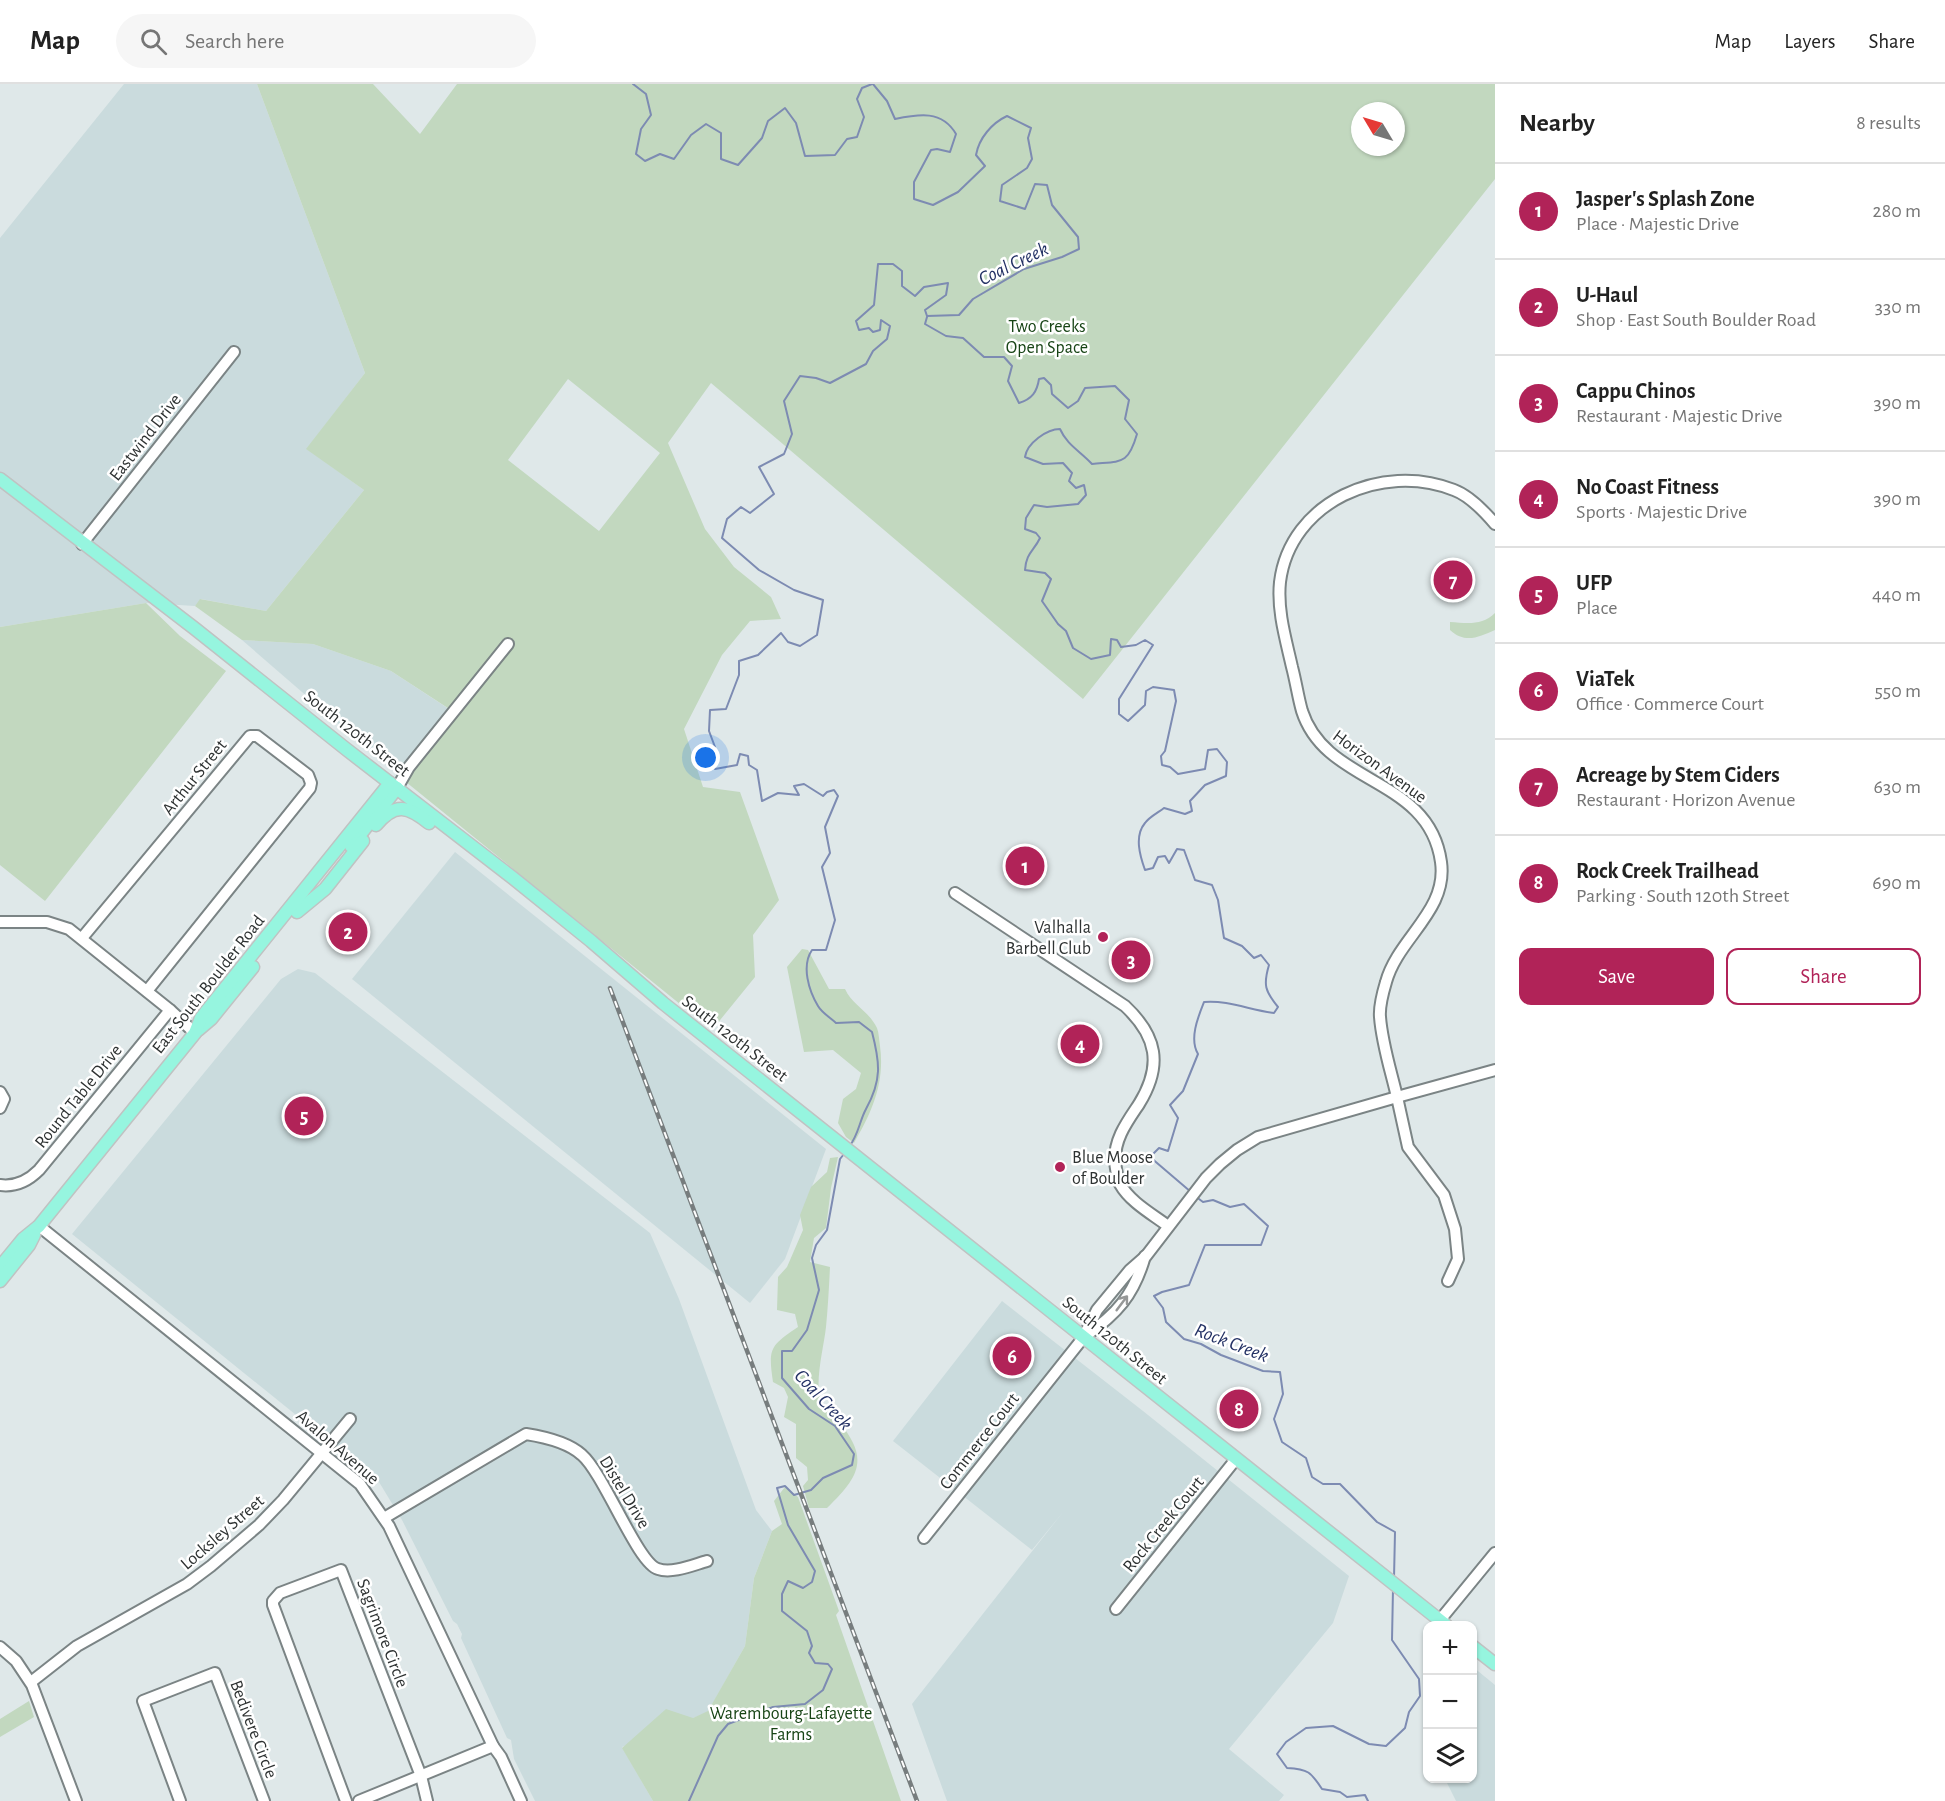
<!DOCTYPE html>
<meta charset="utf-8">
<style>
:root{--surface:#fff;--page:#f6f6f6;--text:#222;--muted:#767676;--line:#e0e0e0;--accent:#b12358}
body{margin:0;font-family:"Alegreya Sans",sans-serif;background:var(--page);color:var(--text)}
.controls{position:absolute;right:18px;bottom:18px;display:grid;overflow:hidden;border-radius:12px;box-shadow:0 2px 4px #0004}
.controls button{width:54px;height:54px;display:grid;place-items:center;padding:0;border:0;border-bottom:2px solid var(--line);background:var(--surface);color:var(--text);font:30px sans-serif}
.compass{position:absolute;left:1351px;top:18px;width:54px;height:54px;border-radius:50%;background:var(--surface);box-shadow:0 2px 4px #0004;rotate:308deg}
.you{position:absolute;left:706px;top:674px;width:21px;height:21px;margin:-15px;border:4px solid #fff;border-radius:50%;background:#1a73e8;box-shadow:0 0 0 9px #1a73e833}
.badge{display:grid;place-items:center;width:39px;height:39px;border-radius:50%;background:var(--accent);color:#fff;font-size:20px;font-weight:700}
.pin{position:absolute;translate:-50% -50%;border:3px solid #fff;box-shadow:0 2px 6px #0006}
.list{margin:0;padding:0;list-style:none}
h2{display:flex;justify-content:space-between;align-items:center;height:78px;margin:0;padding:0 24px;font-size:26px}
h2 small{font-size:20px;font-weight:400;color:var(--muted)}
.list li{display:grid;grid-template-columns:39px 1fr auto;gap:18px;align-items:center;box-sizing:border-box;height:96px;padding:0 24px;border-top:2px solid var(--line)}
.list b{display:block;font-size:22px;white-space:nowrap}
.list p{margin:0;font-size:20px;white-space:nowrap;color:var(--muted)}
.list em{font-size:20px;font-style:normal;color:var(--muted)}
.actions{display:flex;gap:12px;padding:18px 24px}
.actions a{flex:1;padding:14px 0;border:2px solid var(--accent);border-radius:12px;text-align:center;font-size:21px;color:var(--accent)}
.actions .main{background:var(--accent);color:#fff}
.icon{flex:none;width:33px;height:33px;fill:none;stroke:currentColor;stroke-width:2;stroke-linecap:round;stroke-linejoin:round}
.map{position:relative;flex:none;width:1495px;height:1717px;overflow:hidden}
header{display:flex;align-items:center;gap:36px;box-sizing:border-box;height:84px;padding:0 30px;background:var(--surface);border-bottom:2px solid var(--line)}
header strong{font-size:28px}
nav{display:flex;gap:33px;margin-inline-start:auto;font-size:21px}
.search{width:420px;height:54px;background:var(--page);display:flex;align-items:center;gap:15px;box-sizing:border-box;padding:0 21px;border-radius:33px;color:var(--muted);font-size:22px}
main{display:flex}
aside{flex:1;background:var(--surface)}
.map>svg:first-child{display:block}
</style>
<header>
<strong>Map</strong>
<div class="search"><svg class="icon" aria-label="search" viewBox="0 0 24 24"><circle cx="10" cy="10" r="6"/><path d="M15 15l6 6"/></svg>Search here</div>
<nav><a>Map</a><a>Layers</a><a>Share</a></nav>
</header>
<main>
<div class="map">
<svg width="1495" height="1717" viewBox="0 0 1495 1717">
<rect width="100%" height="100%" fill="#dfe8e9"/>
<!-- built -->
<g fill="#cadbdd">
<polygon points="124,0 257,0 365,289 307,365 364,406 266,527 201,515 195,522 146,519 0,543 0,154"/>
<polygon points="242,556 313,560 391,587 458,631 406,698"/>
<polygon points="455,768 826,1065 785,1175 750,1219 352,895"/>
<polygon points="298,885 315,889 650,1149 679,1215 756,1426 772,1447 754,1494 745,1562 708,1628 622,1663 653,1717 535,1717 514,1675 511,1656 507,1654 461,1554 462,1550 457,1540 453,1537 402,1436 379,1398 72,1150 281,895"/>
<polygon points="1002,1217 1143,1327 1349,1492 1333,1539 1229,1665 1284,1711 1279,1717 947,1717 912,1620 1063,1428 1032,1466 893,1357"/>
<polygon points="1473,1583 1495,1601 1495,1717 1456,1717 1445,1695 1472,1694"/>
</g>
<!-- green -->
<g fill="#c2d8bf" fill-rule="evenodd">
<path d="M257 0H373L420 50 457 0H1495V95L1083 615 711 299 668 359 705 445 734 483 771 513 781 535 750 537 722 571 684 645 703 703 740 708 779 816 753 851 755 893 712 946 406 698 457 630 391 587 313 560 242 556 195 522 200 515 266 527 364 406 306 365 365 289ZM1360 27H1396V63H1360ZM568 295 660 369 599 447 508 376Z"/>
<polygon points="146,519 180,552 226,587 45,817 0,781 0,543"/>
<path d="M1495 529V546C1479 553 1465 560 1450 546V538C1467 539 1482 542 1495 529Z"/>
<path d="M802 865 808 866 829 905H845C853 922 868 926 877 944 879 949 879 956 880 962 885 999 872 1028 854 1059L846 1053 838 1039 843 1015 856 1005 861 989 833 966 804 968 787 883Z"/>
<path d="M838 1073 831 1104 826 1144 814 1154 810 1178 830 1183C829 1203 828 1223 826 1243 824 1262 814 1299 821 1317 824 1324 834 1332 839 1338 870 1375 859 1393 827 1424H809L803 1402 808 1396 807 1383 796 1374V1340L784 1333 788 1313 784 1304 773 1298C768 1264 770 1262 798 1243L795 1230 777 1226 778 1193 787 1183 803 1146 800 1131 811 1103 827 1088 830 1074Z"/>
<polygon points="785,1403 798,1413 839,1527 836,1531 901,1717 653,1717 622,1664 666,1625 693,1634 708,1627 745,1562 754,1494 772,1447 782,1440 774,1417"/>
<polygon points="29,1617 34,1633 0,1653 0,1635"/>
</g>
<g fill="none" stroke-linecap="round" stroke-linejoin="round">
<!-- stream -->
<g stroke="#7d8bb2" stroke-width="2">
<polyline points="633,0 646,10 651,31 641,45 636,70 645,77 660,70 674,75 691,51 706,40 721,49 721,75 738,81 762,54 768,37 785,24 796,39 805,72 835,71 847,55 857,53 864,33 857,15 862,4 872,0"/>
<path d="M927 233 925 240 946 252 963 254 984 273H1004L1012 282 1008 297 1019 319C1032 315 1037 308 1039 295L1044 294 1051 301 1052 310 1068 324 1078 317 1085 304 1115 302 1129 316 1125 335 1137 350C1128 381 1122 377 1092 380 1080 367 1067 361 1060 345 1047 345 1027 359 1025 373L1043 380 1063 379 1072 389 1069 397 1076 404 1084 401 1086 411 1078 420 1047 423 1034 421 1026 434 1025 445 1036 449 1040 454C1034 467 1026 469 1025 486L1045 489 1051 495 1042 517 1058 540 1066 547 1073 564 1091 575 1110 571 1111 555 1117 556 1121 563 1136 561 1145 556 1153 561 1119 615V630L1128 637 1145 621 1146 607 1153 603 1174 606 1176 617 1165 667 1161 672 1162 681 1170 683 1178 690 1205 685 1208 666 1217 665 1227 678 1226 692 1205 701 1190 717 1192 727 1185 730 1164 724C1159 728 1149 733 1145 739 1134 752 1140 772 1145 786L1153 784 1158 773 1165 772 1169 779 1177 765 1184 766 1195 796 1212 801 1218 816 1224 854 1242 862 1254 874 1261 871 1269 881C1263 901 1265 907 1278 923L1274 929C1250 926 1228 916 1204 918 1198 933 1189 955 1198 970L1183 1007 1170 1021 1178 1034 1168 1067 1159 1064 1150 1073 1191 1108"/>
<path d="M849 1063C859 1050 859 1038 866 1025 882 996 880 979 872 948L859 938 836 939C831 934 822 929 818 922 809 907 801 882 812 866H826L835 836 822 783 830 769 825 743 838 712 834 706 827 708 823 712 804 700 794 702 799 711 778 709 762 717 757 686 749 681 748 672 740 670 737 681 715 685V663L709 647 710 626 726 625 739 591V577L758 571 781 549 788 558 800 562 817 551 823 516 794 506 759 486 722 454 727 435 741 423 750 429 774 410 759 383 784 370 792 350 784 317 800 292 816 294 830 299 866 280 873 267 887 255 890 242 881 236 880 246 873 248 869 244 859 246 856 237 874 221 878 180H893L902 187V202L915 212 924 203 948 199 946 211 925 226 927 232 959 231 973 215 1024 185 1062 173 1079 165 1078 153 1052 121 1047 101 1035 100 1025 125 1000 117 1002 101 1027 84 1032 75 1028 54 1031 44 1007 32C992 39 979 54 976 71L985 82 958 108 933 121 914 115V98L931 66 937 65 950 68 956 50C942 26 919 30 895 35L887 17 873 0"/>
<polyline points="1195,1112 1203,1118 1213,1116 1230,1123 1244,1120 1268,1142 1261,1161 1205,1161 1189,1201 1162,1208 1154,1212 1163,1224 1166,1238 1184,1255 1201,1260 1221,1271 1263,1287 1280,1288 1283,1310 1274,1335 1282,1358 1306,1374 1312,1393 1323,1400 1340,1400 1377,1438 1395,1448 1394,1494"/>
<polyline points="689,1717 718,1652 728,1640 773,1623 805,1620 823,1606 832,1585 828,1580 815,1579 809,1569 812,1562 807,1547 782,1527 782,1510 788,1497 803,1504 812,1498 815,1487 788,1441 777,1404 785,1402 794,1411 811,1406 823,1394 852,1381 854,1370 835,1342 809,1325 782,1294 782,1267 792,1267 807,1246 819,1206 812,1174 816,1161 827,1146 840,1075 844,1070"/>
<path d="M1368 1717 1365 1711 1347 1713 1340 1708 1322 1705C1311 1688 1308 1685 1287 1684L1277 1670 1286 1658 1306 1644 1333 1642 1369 1660 1386 1662 1405 1644 1409 1628 1420 1612 1419 1595 1392 1556 1393 1505"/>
</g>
<!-- minor casing -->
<g stroke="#7b8485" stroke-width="14">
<g id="minor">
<path d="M1495 440C1484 427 1470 412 1454 406 1382 377 1290 418 1280 498 1277 527 1286 556 1292 583 1296 598 1298 613 1302 627 1326 702 1429 692 1441 778 1448 827 1398 854 1386 898 1383 908 1379 922 1380 933 1382 960 1391 987 1397 1013L1495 986"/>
<polyline points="82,460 234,268"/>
<polyline points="397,704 409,683 508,560"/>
<path d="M955 809 1125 922C1157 952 1163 981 1139 1020 1127 1038 1114 1055 1115 1078 1116 1085 1117 1094 1120 1100 1130 1118 1152 1130 1168 1142"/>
<polyline points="0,838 47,838 69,845 170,926 195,949"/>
<polyline points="82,854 250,652 257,652 308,691 311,699 310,704 147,907"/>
<polyline points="0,1008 4,1015 0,1024"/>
<path d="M0 1101C15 1103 28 1097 39 1086L170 926"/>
<polyline points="39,1142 360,1400 389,1442 493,1662 359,1717"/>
<path d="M1084 1253C1117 1230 1134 1211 1145 1172"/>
<path d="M384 1434 526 1350C545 1353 568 1358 582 1371 604 1390 638 1480 658 1485 672 1490 693 1481 707 1477"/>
<polyline points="924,1454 1083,1254 1097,1226 1130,1186 1146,1172 1206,1094 1220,1080 1237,1066 1258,1053 1397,1013 1408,1063 1444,1111 1455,1145 1458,1175 1448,1197"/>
<polyline points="1116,1525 1236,1375"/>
<polyline points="1440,1536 1495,1469"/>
<polyline points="0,1563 16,1577 32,1601 76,1717"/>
<polyline points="31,1598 77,1562 187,1500 211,1482 259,1441 283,1416 350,1335"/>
<polyline points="493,1662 501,1673 521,1717"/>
<polyline points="180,1717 143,1617 215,1589 264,1717"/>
<polyline points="346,1717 273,1521 273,1517 280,1509 341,1486 421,1692 427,1717"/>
</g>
</g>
<!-- major casing -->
<g stroke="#c0c2c2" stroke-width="15">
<g id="major">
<polyline points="0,395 194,544 346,665 513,794 591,857 663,919 1447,1542"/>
<path d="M376 741C395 718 408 722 429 739"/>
<polyline points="351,762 397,704"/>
<polyline points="297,828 325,805 363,757"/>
<polyline points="198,946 211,935 253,883"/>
<polyline points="0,1183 23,1155 39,1142 195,949 201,934 390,699"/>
<polyline points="0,1197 29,1161 34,1151"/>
<polyline points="1472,1562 1495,1580"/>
</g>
</g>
<!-- minor -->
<use href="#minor" stroke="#fff" stroke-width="10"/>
<!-- major -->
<use href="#major" stroke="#96f5df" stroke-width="12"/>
<!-- rail casing -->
<g stroke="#777d7e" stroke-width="4.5">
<polyline id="rail" points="610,904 917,1717"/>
</g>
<!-- rail -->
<use href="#rail" stroke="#fff" stroke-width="2" stroke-dasharray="7" stroke-linecap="butt"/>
</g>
<!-- one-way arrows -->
<defs><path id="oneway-shaft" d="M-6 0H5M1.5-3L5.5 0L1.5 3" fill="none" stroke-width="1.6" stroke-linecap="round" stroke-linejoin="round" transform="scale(1.5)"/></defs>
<use stroke="#969898" href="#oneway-shaft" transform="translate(1122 1219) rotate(-53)"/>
<!-- markers -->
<g fill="#b12358" stroke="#fff" stroke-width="2">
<circle cx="1103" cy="853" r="6"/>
<circle cx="1060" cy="1083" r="6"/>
</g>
<g text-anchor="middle" stroke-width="5" stroke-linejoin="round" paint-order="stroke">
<!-- park labels -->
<g font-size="18" fill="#174415" stroke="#fff">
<text x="1047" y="248">Two Creeks<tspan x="1047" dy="21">Open Space</tspan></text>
<text x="791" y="1635">Warembourg-Lafayette<tspan x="791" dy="21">Farms</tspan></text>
</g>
<!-- street labels -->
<g font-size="18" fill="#2e3232" stroke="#fff">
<text transform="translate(145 353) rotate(-52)" y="6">Eastwind Drive</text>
<text transform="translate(357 649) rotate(38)" y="6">South 120th Street</text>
<text transform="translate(1380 682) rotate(36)" y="6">Horizon Avenue</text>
<text transform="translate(194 693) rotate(-51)" y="6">Arthur Street</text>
<text transform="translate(208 900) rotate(-52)" y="6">East South Boulder Road</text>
<text transform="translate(735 954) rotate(38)" y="6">South 120th Street</text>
<text transform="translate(78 1012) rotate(-51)" y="6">Round Table Drive</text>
<text transform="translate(1115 1256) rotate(39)" y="6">South 120th Street</text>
<text transform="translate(979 1357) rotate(-52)" y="6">Commerce Court</text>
<text transform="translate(338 1363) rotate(41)" y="6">Avalon Avenue</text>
<text transform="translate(625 1408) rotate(59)" y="6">Distel Drive</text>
<text transform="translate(1163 1440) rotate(-51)" y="6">Rock Creek Court</text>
<text transform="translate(222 1448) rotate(-41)" y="6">Locksley Street</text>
<text transform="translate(383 1549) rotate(69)" y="6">Sagrimore Circle</text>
<text transform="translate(254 1645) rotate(69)" y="6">Bedivere Circle</text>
</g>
<!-- poi labels -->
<g font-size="18" fill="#2e3232" stroke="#fff" text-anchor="end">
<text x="1091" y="849">Valhalla<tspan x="1091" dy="21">Barbell Club</tspan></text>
<text x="1072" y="1079" text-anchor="start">Blue Moose<tspan x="1072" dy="21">of Boulder</tspan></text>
</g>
<!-- water labels -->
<g font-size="20" font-style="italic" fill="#243265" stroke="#fff">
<text transform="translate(1013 179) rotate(-26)" y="7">Coal Creek</text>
<text transform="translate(1232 1258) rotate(21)" y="7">Rock Creek</text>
<text transform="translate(824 1315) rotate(47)" y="7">Coal Creek</text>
</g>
</g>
</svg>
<div class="controls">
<button>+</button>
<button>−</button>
<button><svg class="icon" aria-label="layers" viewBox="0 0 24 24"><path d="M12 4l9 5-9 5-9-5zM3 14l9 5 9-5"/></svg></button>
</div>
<svg class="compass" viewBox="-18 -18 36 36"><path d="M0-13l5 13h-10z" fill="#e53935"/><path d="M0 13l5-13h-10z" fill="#767676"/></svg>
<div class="you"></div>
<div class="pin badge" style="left:1025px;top:782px">1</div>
<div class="pin badge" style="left:348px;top:848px">2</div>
<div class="pin badge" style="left:1131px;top:876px">3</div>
<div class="pin badge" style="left:1080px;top:960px">4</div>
<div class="pin badge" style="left:304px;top:1032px">5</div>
<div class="pin badge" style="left:1012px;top:1272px">6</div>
<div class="pin badge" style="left:1453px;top:496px">7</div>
<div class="pin badge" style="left:1239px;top:1325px">8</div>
</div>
<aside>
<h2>Nearby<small>8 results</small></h2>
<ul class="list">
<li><span class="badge">1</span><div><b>Jasper's Splash Zone</b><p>Place · Majestic Drive</p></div><em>280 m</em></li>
<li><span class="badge">2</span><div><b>U-Haul</b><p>Shop · East South Boulder Road</p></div><em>330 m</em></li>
<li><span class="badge">3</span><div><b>Cappu Chinos</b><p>Restaurant · Majestic Drive</p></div><em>390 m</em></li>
<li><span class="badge">4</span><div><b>No Coast Fitness</b><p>Sports · Majestic Drive</p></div><em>390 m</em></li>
<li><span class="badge">5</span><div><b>UFP</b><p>Place</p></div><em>440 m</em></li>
<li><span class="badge">6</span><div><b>ViaTek</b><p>Office · Commerce Court</p></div><em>550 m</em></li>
<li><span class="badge">7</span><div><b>Acreage by Stem Ciders</b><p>Restaurant · Horizon Avenue</p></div><em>630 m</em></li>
<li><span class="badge">8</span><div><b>Rock Creek Trailhead</b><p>Parking · South 120th Street</p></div><em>690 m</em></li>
</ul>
<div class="actions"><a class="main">Save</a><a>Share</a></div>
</aside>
</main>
